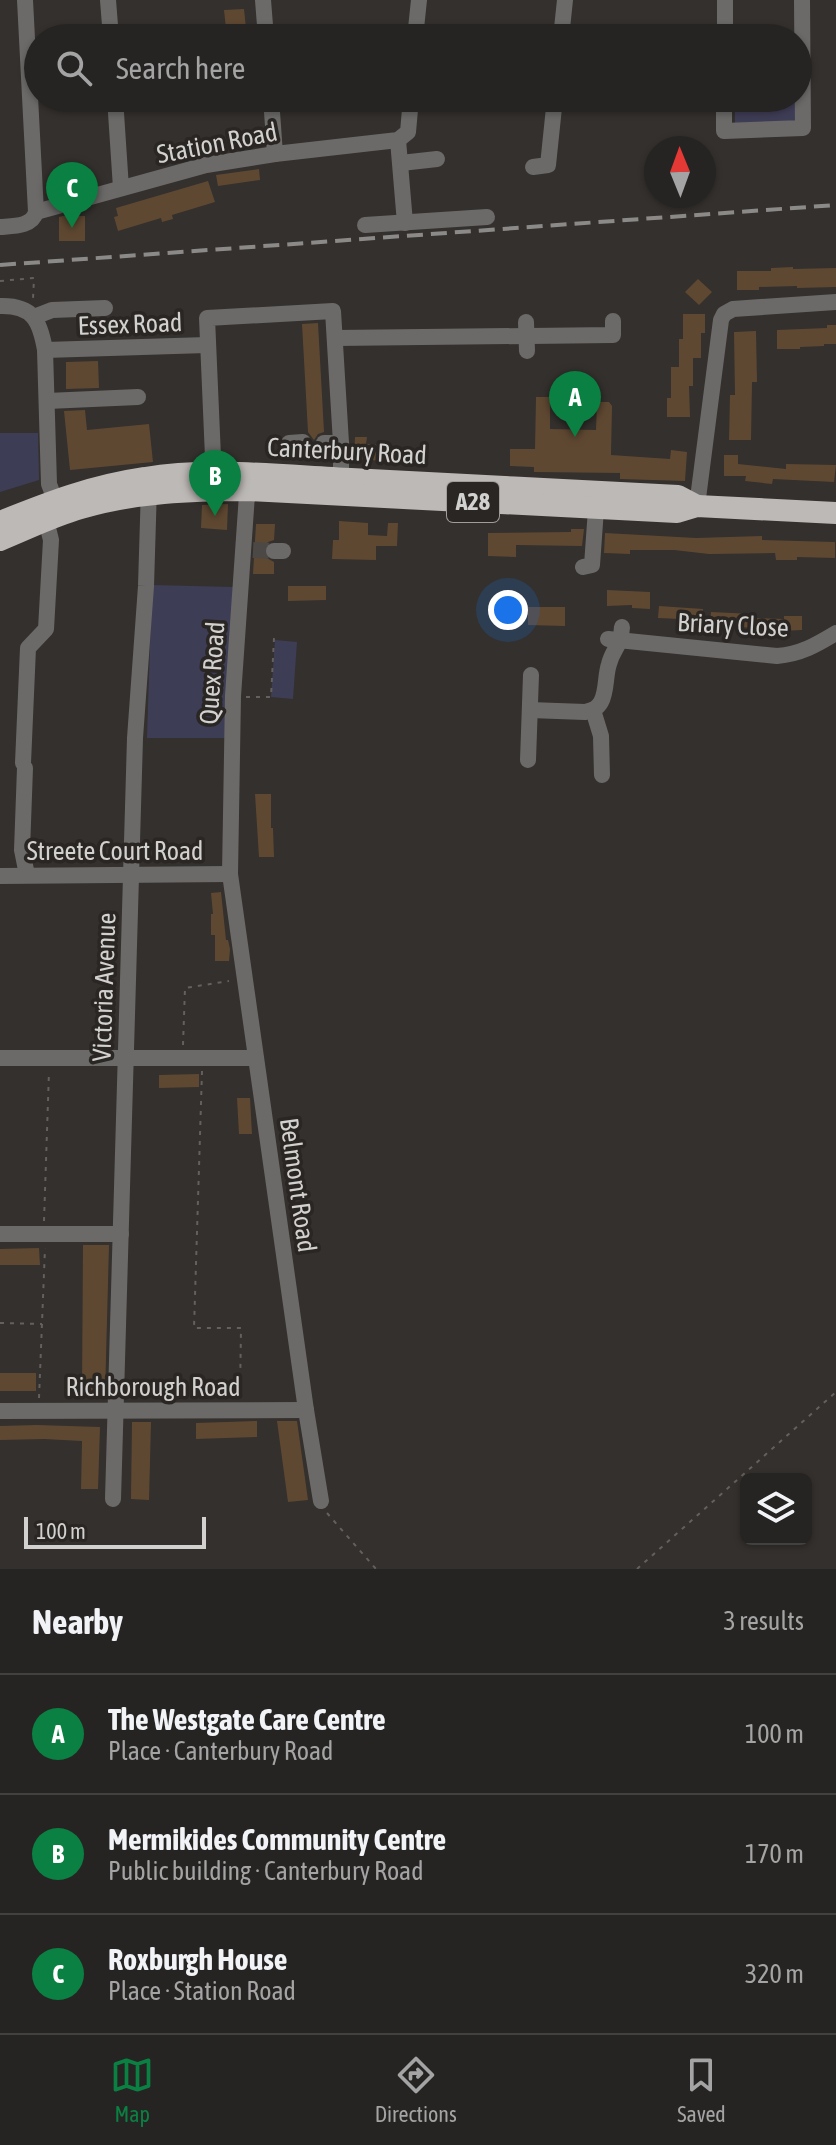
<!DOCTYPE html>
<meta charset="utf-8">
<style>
:root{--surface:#262422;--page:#2e2c2a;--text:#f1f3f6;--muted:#a4a4a5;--line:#424140;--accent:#0b8043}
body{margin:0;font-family:"Asap Condensed",sans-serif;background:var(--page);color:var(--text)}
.controls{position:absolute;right:24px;bottom:24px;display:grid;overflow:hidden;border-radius:12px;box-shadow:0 2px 6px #0004}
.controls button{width:72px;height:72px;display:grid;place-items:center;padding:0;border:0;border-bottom:2px solid var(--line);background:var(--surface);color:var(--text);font:40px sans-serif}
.compass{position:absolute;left:644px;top:136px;width:72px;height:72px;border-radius:50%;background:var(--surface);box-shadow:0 2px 6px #0004;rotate:359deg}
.scale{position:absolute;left:24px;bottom:20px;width:182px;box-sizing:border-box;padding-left:8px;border:4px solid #d2d1cf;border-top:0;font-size:22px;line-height:28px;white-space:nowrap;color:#d2d1cf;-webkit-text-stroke:6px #292623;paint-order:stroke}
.you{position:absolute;left:508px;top:610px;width:28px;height:28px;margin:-20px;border:6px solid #fff;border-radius:50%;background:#1a73e8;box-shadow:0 0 0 12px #1a73e833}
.badge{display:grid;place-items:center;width:52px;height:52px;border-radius:50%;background:var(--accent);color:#fff;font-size:26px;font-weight:700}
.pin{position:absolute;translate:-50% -66px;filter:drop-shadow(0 2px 4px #0008)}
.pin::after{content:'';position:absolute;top:42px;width:28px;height:24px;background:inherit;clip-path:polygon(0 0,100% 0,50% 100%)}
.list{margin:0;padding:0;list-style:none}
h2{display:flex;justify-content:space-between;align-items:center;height:104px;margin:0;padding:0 32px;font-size:34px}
h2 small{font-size:26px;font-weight:400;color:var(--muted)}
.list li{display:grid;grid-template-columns:52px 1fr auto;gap:24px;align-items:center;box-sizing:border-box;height:120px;padding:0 32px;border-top:2px solid var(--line)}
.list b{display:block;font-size:30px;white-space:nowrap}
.list p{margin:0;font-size:26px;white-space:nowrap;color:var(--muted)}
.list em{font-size:26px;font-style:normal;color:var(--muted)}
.icon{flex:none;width:44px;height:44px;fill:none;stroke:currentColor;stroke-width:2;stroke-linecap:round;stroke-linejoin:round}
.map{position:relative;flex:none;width:836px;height:1569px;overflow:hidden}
.search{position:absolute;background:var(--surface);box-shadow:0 2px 6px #0004;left:24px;right:24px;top:24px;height:88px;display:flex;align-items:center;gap:20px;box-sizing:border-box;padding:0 28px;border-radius:44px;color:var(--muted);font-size:30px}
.sheet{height:464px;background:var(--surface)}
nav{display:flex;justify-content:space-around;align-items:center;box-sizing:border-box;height:112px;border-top:2px solid var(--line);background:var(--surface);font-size:22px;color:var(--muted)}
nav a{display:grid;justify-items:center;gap:4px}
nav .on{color:var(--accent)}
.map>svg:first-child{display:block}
</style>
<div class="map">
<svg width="836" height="1569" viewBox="0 0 836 1569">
<rect width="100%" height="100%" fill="#33302d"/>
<!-- green -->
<g fill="#3e3d56">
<polygon points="801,34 802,126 735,127 735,98 798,98 798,38 734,38 734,35"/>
<polygon points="0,433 38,433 39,480 0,492"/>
<polygon points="152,585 233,587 229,738 147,738"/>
<polygon points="275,640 297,642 293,699 271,697"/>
</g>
<!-- building -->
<g fill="#5f4832">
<polygon points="244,9 247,38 227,38 224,10"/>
<polygon points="259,169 260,180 218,186 216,175"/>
<polygon points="208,181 215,202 172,215 173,219 162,222 161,218 118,231 114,217 118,216 116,208"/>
<polygon points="63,216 85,216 85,241 59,241 59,217"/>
<polygon points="793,267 793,269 836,268 836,287 797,288 797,286 759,287 759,290 737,290 737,271 771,271 771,268"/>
<polygon points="698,279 712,292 699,305 685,292"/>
<polygon points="683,314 705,314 705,333 701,333 701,358 693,358 693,386 689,386 690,417 667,417 667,398 671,398 671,367 679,367 679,339 683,339"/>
<polygon points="318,323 324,432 318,434 314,440 308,432 302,324"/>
<polygon points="827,325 836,325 836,344 824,344 824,346 800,347 800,349 777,349 777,330 827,328"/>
<polygon points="756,331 757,382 752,382 751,440 729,440 730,395 735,395 734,332"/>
<polygon points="98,361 99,388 66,389 66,362"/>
<polygon points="536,397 550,397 550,429 596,430 597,402 609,402 612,406 611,455 670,459 671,450 687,452 685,481 620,479 620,473 534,472 534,467 510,466 510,449 535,449"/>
<polygon points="85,410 87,430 149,424 153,462 70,470 64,411"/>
<polygon points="355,437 367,437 366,444 383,445 382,461 359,459 359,456 354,456"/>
<polygon points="724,455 738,455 738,464 786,469 786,464 836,465 834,482 773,479 772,484 745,481 746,476 724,476"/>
<polygon points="228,504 227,530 201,528 202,505"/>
<polygon points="339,521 368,523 368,535 387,536 388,523 398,523 397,546 376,546 376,560 332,559 333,540 339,540"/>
<polygon points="256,524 275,524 274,540 268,542 263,550 265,557 274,562 274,574 253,574"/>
<polygon points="571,529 584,529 582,546 516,545 516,557 488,556 488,533 571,532"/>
<polygon points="605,533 696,538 762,536 762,540 835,542 835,558 797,557 797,560 776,560 775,553 709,554 674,550 630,550 630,554 604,553"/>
<polygon points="288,586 326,586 326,600 288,601"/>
<polygon points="607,590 650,592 650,609 632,608 632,605 607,606"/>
<polygon points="659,606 703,609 702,620 658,618"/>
<polygon points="528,607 565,607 565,626 528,625"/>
<polygon points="711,612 753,614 753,618 784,619 784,616 802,616 802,630 760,632 760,628 734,627 734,624 710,623"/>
<polygon points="255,794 271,794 271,828 273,828 274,857 259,857"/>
<polygon points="221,892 226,940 228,940 230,949 229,961 215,961 215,935 211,935 211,914 213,914 211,893"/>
<polygon points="199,1074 199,1087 159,1088 159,1075"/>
<polygon points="237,1098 250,1098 252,1134 239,1134"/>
<polygon points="83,1245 109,1245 105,1395 82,1395"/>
<polygon points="39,1248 40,1265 0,1265 0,1249"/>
<rect x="0" y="1373" width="36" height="18"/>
<polygon points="257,1421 257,1437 196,1439 196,1423"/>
<polygon points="277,1421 297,1421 308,1500 288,1502"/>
<polygon points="132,1422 151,1422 149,1500 131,1499"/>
<polygon points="37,1425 100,1427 98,1489 81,1489 82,1441 44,1439 0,1440 0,1426"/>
</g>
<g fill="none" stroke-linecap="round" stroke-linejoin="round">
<!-- minor-tunnel -->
<polyline stroke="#4b4845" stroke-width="16" stroke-dasharray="16 8" stroke-linecap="butt" points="253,550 274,551"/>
<!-- path -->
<g stroke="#63605e" stroke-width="2" stroke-dasharray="4 6" stroke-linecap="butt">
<polyline points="0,281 34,278 33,299"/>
<polyline points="246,697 271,697 274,638"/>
<polyline points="183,1045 185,988 229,981"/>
<polyline points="202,1071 194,1328 241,1328 240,1394"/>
<polyline points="44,1221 49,1071"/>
<polyline points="0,1323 42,1324"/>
<polyline points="39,1398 45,1248"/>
<polyline points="327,1513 376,1569"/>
<polyline points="637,1569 836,1392"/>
</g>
<!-- minor -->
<g stroke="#6c6a69" stroke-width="16">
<polyline points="108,0 111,38"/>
<polyline points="263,0 266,38"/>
<polyline points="415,38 419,0"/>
<polyline points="561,38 565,0"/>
<polyline points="725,38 725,0"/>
<polyline points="115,98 121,188"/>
<polyline points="271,98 275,154"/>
<polyline points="724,98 724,131 803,128 802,0"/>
<polyline points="398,140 405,223"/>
<polyline points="401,163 437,159"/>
<polyline points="533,167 548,165 555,98"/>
<polyline points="36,212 206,165 275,154 398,140 408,132 411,98"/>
<polyline points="365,225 487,217"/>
<path d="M0 227C13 226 32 227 36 212L25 0"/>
<path d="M0 306C33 305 40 321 45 350L49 484 55 500 46 520 51 540 46 629 28 648 23 763"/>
<polyline points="34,317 52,310 105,308"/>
<polyline points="526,322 527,351"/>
<polyline points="335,338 613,335 613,321"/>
<polyline points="45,350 207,345"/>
<polyline points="47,401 138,397"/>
<polyline points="289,443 303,442"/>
<polyline points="324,443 341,443"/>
<polyline points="213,457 207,318 333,311 341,443 341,489"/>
<polyline points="248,480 233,696 230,874 306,1410 321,1501"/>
<polyline points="697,506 721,320 724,314 733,309 836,302"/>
<polyline points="274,551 283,551"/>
<polyline points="583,567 592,565 596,509"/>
<path d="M608 639 777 656C801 654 816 645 836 633"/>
<path d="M530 710 585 712C592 710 597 709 601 702 607 691 605 676 609 664 613 648 621 647 622 627"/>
<polyline points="593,710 601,736 602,775"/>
<polyline points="528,760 531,675"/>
<polyline points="25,768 22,850 27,875"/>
<polyline points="0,876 230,874"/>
<polyline points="0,1058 255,1058"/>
<polyline points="0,1234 121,1234"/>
<polyline points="0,1411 306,1410"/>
<polyline points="113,1499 135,738 146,586 149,487"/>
</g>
<!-- highway -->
<g stroke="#bdb9b6" stroke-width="22">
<path d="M0 522C50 502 91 486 145 478 209 467 285 476 351 479 460 485 569 490 678 496L697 506"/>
<path d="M0 540C27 529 53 516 81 508 135 492 192 490 247 490L677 512 697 506 836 513"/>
</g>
<!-- rail -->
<polyline stroke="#8c8a88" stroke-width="4" stroke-dasharray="16 8" stroke-linecap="butt" points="0,265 836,205"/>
</g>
<g text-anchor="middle" stroke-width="7" stroke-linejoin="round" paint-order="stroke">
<!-- shield labels -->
<rect fill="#292623" stroke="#9f9e9b" stroke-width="2" x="447" y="482" width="52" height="40" rx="6"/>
<g font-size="24" font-weight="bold" fill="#d2d1cf">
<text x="473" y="510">A28</text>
</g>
<!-- street labels -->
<g font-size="26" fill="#d2d1cf" stroke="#292623">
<text transform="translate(217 143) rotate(-11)" y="9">Station Road</text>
<text transform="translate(130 324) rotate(-2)" y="9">Essex Road</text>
<text transform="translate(347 451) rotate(3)" y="9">Canterbury Road</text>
<text transform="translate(733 625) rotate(3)" y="9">Briary Close</text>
<text transform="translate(212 673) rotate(-86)" y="9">Quex Road</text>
<text x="115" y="860">Streete Court Road</text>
<text transform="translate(104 987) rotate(-88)" y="9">Victoria Avenue</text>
<text transform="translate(298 1185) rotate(82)" y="9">Belmont Road</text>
<text x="153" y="1396">Richborough Road</text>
</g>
</g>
</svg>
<div class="controls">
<button><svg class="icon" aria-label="layers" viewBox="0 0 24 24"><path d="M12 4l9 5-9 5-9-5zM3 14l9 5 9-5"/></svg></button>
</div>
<svg class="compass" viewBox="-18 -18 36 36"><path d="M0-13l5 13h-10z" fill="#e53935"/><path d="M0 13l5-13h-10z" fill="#a4a4a5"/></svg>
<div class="scale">100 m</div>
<div class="you"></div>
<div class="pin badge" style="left:575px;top:437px">A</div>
<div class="pin badge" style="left:215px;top:516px">B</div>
<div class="pin badge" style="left:72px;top:228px">C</div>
<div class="search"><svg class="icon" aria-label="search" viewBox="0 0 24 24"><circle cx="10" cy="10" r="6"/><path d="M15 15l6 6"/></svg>Search here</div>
</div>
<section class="sheet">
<h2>Nearby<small>3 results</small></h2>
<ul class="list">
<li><span class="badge">A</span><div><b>The Westgate Care Centre</b><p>Place · Canterbury Road</p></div><em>100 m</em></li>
<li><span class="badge">B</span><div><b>Mermikides Community Centre</b><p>Public building · Canterbury Road</p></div><em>170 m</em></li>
<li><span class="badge">C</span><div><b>Roxburgh House</b><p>Place · Station Road</p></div><em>320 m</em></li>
</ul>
</section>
<nav>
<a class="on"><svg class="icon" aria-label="map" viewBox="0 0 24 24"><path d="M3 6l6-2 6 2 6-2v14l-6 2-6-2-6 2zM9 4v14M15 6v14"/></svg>Map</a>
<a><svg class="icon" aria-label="directions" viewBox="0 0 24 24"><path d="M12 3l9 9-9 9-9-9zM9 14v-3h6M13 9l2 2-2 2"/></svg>Directions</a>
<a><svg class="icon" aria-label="saved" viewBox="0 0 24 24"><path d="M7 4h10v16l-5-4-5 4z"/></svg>Saved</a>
</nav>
